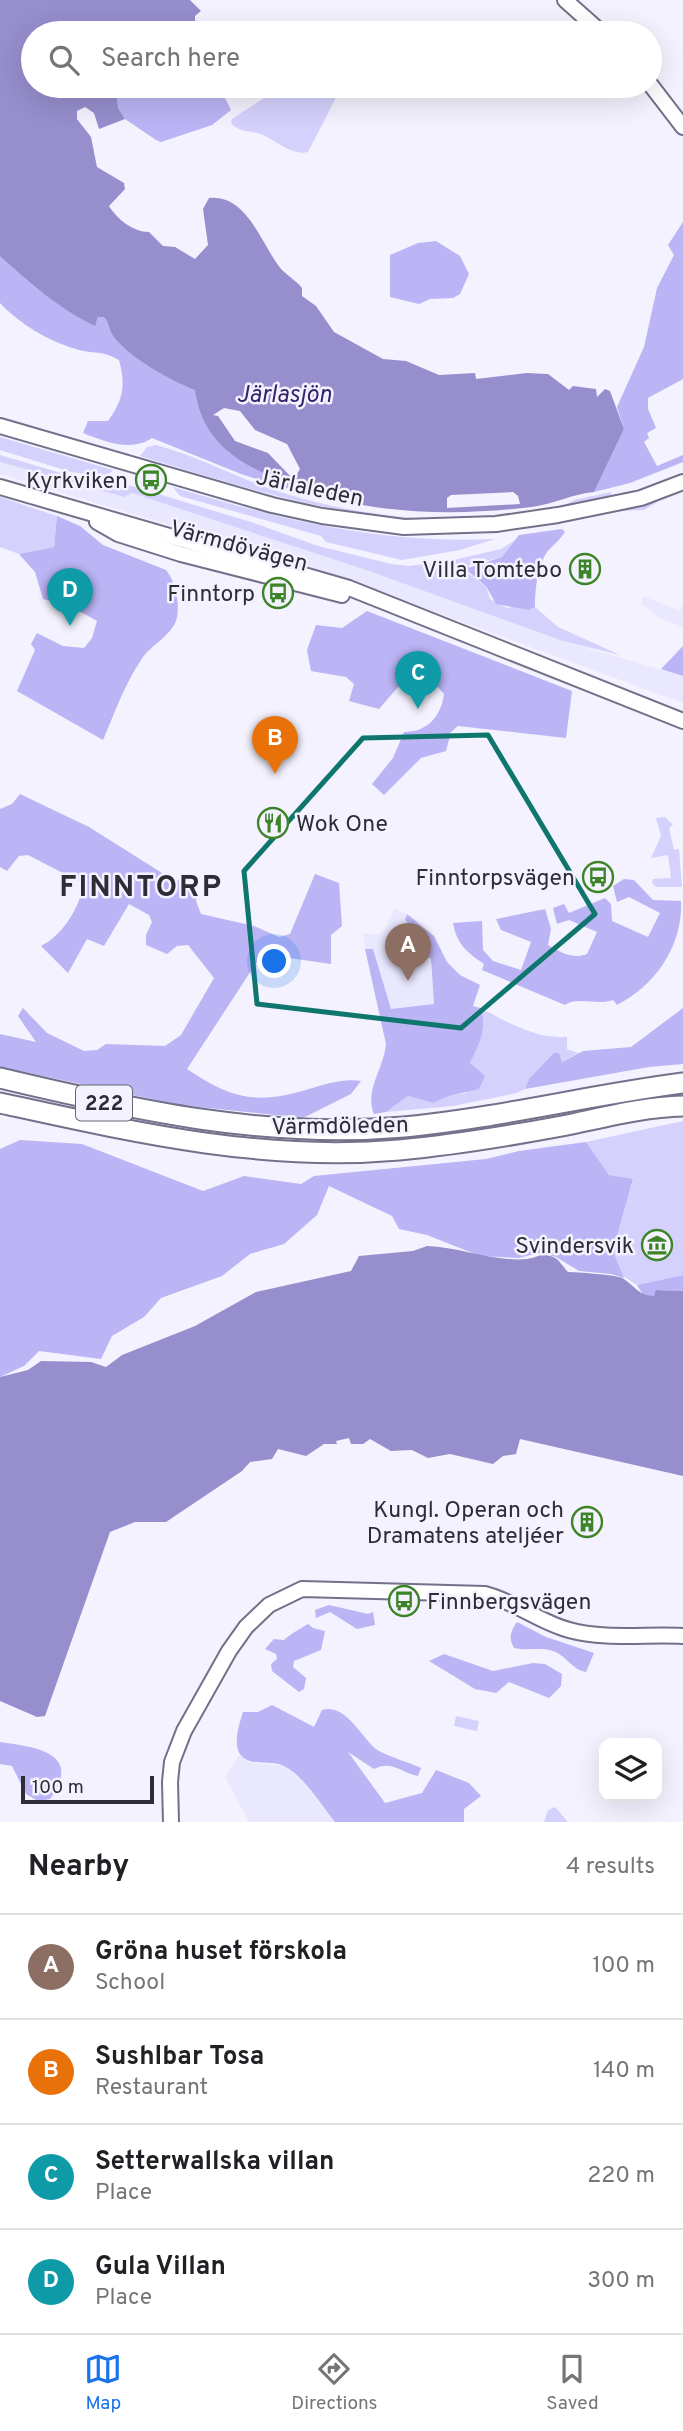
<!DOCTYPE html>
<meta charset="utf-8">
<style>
:root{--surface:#fff;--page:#f2f2f2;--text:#202124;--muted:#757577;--line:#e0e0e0;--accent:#1a73e8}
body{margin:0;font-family:Overpass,sans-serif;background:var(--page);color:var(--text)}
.controls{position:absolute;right:21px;bottom:21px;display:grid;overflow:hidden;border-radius:14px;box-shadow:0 7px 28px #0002}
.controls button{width:63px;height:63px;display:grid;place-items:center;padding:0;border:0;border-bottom:2px solid var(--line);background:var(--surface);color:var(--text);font:35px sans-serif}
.scale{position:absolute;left:21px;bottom:18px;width:133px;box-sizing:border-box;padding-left:7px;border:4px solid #2d2c37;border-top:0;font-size:19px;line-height:24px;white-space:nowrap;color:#2d2c37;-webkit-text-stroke:5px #f3f2fe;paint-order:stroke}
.you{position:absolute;left:275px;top:962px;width:24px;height:24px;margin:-18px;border:5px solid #fff;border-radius:50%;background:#1a73e8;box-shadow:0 0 0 10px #1a73e833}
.badge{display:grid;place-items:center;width:46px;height:46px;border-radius:50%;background:var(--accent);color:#fff;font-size:23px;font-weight:700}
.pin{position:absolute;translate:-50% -58px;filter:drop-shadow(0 2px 4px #0008)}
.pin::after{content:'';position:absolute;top:37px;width:24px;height:21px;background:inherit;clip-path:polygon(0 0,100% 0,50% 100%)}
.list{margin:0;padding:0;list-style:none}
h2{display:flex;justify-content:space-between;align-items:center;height:91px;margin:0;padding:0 28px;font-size:30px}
h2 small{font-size:23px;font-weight:400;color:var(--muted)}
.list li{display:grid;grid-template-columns:46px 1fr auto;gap:21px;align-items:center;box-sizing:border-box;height:105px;padding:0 28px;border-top:2px solid var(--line)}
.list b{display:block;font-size:26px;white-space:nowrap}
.list p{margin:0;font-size:23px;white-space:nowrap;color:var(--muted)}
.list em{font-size:23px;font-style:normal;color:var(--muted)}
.icon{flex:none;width:38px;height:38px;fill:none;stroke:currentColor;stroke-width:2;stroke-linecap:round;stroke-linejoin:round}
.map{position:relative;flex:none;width:683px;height:1822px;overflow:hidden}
.search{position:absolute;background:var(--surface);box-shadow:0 7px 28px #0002;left:21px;right:21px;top:21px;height:77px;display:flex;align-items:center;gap:18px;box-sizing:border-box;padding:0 24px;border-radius:38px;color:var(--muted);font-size:26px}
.sheet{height:511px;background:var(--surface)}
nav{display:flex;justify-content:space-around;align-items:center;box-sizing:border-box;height:98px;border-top:2px solid var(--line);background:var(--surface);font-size:19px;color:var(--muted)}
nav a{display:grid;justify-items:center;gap:4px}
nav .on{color:var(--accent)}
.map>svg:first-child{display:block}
</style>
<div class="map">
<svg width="683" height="1822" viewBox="0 0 683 1822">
<rect width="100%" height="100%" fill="#f3f2fe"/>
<!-- built -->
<g fill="#eae8ff">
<polygon points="0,462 124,497 132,493 369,571 563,641 683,676 683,703 329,573 0,474"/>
<polygon points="643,596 680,611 683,603 683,627 660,618 641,604"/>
<polygon points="394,909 407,914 405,920 425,940 431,958 436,1004 391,1009 373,949 365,949 363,933 377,935 385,930"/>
<polygon points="239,1755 248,1762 284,1766 302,1781 335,1822 249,1822 225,1777"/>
</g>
<!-- green -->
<g fill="#d5d1fd">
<path d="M282 86H342L308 152C291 157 273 137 257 133 247 131 237 131 231 123L232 119Z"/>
<polygon points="0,437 113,470 107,477 71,472 0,450"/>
<path d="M156 445C199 456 238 479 280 492 362 518 471 530 555 509 562 507 567 503 574 500 586 497 599 495 611 492V495C441 551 304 506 140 456L147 447Z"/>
<polygon points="0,455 118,490 128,485 251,522 318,546 391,564 409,566 449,561 501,549 515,540 502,557 469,565 469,574 486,586 490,599 507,608 517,606 529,610 535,607 558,627 620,655 563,641 369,571 132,493 124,497 0,462"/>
<path d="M173 487C282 520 380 544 495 539L460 550 402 560 326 542 321 536 180 496Z"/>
<polygon points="0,497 57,516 54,547 19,554 0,547"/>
<polygon points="658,502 644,510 602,512"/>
<polygon points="665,817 673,825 669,828 674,850 679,849 682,887 656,887 652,883 653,879 671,878 668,855 651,858 661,836 656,818"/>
<path d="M480 1008C508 1022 535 1039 567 1037V1049L578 1053 529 1079 525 1089 517 1093 453 1106 386 1112 408 1096 433 1103 449 1096 466 1093C467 1084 468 1073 470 1064 475 1044 490 1029 480 1008Z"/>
<polygon points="683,1121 683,1275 637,1285 623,1276 613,1251 633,1180 609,1175 586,1142"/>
<polygon points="456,1716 479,1721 477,1731 454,1726"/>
<polygon points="555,1807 568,1822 544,1822 548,1810"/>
</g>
<!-- forest -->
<g fill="#bbb4f5">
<polygon points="160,86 219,86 231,110 212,125 161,142 156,140 125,119 118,108 118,90 122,87 152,90"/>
<polygon points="683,222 683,379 648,398 648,409 656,428 647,433 649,438 644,442 657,466 683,455 683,462 630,483 594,492 624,429 617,407 644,347 657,288 674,255 668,245"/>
<polygon points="436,241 460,256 469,274 460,294 453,298 430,299 419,304 390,297 390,255 418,243"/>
<path d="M0 253 71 312 96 323 98 317 104 316C110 323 108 329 113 336 129 358 171 380 196 390L197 403 294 486 309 495 241 474 152 438C131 452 106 442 83 433L88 421H108C123 401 126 385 119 360 99 349 95 355 76 349 48 341 20 324 0 303Z"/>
<path d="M57 516 80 526 103 545 166 570C176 582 181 607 176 621 170 636 152 645 143 657 125 683 115 712 103 740L17 691 35 650 31 644 37 633 63 646 84 648 92 638 97 621 74 608 43 599 35 572 19 554 54 547Z"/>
<path d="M562 529 565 532C560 540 553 545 547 552 537 566 535 591 535 607L529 610 496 604 486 586 465 569 502 557 519 535Z"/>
<path d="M367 611 572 691 566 738 458 726 451 732 446 751 421 758 384 795 372 784 393 758 404 732C428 732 441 716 444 694L422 670 412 671 379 709 349 701 354 684 346 677 311 671 307 650 316 625 342 628Z"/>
<polygon points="683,646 683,676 661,669"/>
<path d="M20 794 89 827 162 873 198 890 196 901 201 914 254 926 279 937 290 934 315 874 339 883 342 926 331 935V964L262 954 187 1069C231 1099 257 1105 309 1089 325 1084 345 1078 361 1081L351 1094 303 1118 180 1105 0 1067V1034L36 1042 18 1016 23 1008 47 1033 84 1051 97 1050 106 1044 165 1046 181 1035 214 978 188 945 177 946 167 954 146 945V935L152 922 149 915 129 904 104 946 87 939 68 973 41 946C63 935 79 908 84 884L28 855 19 856 7 871 0 867V809L12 804Z"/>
<path d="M624 879 634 880 653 900 681 901C683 947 654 986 617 1005L613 1000C598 1006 577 996 565 1005L482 970 484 964C467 952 457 945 453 923L482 921 483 950 493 961 521 970 531 942 501 930 496 919 545 909 551 929 548 945C560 952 573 960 587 954L597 932 569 920 557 924 553 908 564 904 569 913 605 898 611 904 612 921 648 937 660 913 629 897 617 902 613 886Z"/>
<path d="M407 914 434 936 447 962 460 975 480 985 473 1006 480 1008C489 1027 478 1045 470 1063L485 1076 479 1089 449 1096 433 1103 408 1096 386 1112 374 1114C364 1090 384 1069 386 1044L365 949H373L391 1009 434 1004 431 958H425V940L405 920Z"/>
<polygon points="683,1008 683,1064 649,1067 525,1089 529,1079 554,1053 559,1053 562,1062 583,1051 631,1047"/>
<polygon points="20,1140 82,1144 203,1191 244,1176 301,1184 314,1176 486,1159 519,1151 586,1142 609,1175 633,1179 613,1251 624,1278 611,1274 579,1271 556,1257 538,1253 519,1258 480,1256 427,1235 399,1229 392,1216 329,1186 317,1215 284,1244 250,1254 222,1276 161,1298 144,1317 112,1336 101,1359 39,1351 24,1366 0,1377 0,1149"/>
<polygon points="683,1275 683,1291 657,1290 654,1297 644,1296 637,1285"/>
<polygon points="329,1605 368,1614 373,1612 375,1625 357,1629 330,1612 316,1618 315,1610"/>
<path d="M517 1622 546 1637 594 1653 586 1672C571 1669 567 1656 553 1651 540 1647 527 1651 514 1648 508 1638 511 1630 517 1622Z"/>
<path d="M308 1624 313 1628 325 1631 321 1650 294 1661 293 1667 306 1678 304 1689 299 1692 272 1671 271 1664 277 1659 276 1654 265 1649 274 1639 284 1640C293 1632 300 1629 308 1624Z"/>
<polygon points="444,1654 493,1671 533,1663 545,1664 562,1674 561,1686 549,1698 509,1682 496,1693 475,1689 429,1661"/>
<path d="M272 1705 314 1727 322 1710C347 1702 364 1743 379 1751 392 1758 408 1762 421 1768L418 1776C400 1772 392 1760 374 1769L348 1752 385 1803 422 1793 436 1770 469 1783 481 1796 464 1809V1822H335C321 1805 304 1776 284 1766 276 1762 265 1763 257 1762 228 1760 237 1731 243 1712H258Z"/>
<path d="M0 1742C34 1747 84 1752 50 1799L38 1801 26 1794 12 1766 0 1764Z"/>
</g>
<!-- water -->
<g fill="#968ecd">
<path d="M0 0H190L201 11 195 16V33H33V86H160L145 92 121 88 117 91 118 108 125 119 99 129 94 113 85 107 77 111V119L91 137 97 167 124 183 125 189 109 206C117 219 133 232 149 232L163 246 175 247 195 259 208 245 203 209 209 198C246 194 261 242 278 265 284 274 295 279 302 288V296L316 306 334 332 383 359 406 361 439 375 475 373 476 379 527 373 548 374 569 390 573 386 596 389 597 397 605 389 610 391 624 429 594 492C573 494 553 504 532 507 473 514 411 515 352 503 340 500 329 493 317 490 262 477 203 454 195 390 170 380 129 358 113 336 108 329 110 323 104 317H98L95 326C59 309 29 282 0 256Z"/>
<path d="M427 1246C460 1247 493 1262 527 1259 537 1258 541 1252 553 1257 559 1259 563 1267 568 1272 575 1272 617 1275 622 1278 634 1285 639 1296 654 1296L656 1290 683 1291V1476L520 1439 516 1454 503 1456 493 1464 450 1454 428 1458 412 1450 391 1451 370 1439 363 1444H351L349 1438 336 1441 337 1444H324L306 1456 278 1449 272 1459 250 1462 242 1471 166 1522H135L110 1532 45 1716 37 1717 0 1701V1377L28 1370 41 1361 91 1362 106 1367 122 1355 195 1326 256 1292 351 1271 359 1256 413 1251Z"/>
</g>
<!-- pier -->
<g fill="#f3f2fe">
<polygon points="224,408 240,411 255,430 287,444 300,469 297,474 293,479 268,453 235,441 218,416 213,415"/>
<polygon points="513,492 518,496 520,504 447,508 447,498 451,495"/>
</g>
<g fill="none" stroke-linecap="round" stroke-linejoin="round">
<!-- secondary casing -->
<g stroke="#73708a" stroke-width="18">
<g id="secondary">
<polyline points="565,0 602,33"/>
<polyline points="650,84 683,127"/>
<polyline points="0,426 272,505 322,516 404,527 496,524 558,515 641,498 683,482"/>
<polyline points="0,487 349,588 683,721"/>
<polyline points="97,522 118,534 181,554 342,595"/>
<path d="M171 1822 170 1782 172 1762 184 1731 229 1651 246 1627 269 1605 302 1589 485 1594C516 1602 539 1622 569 1630 605 1640 646 1634 683 1636"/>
</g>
</g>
<!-- highway casing -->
<g stroke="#73708a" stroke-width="23">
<g id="highway">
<path d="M0 1078C134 1110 265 1139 404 1127 498 1118 590 1095 683 1083"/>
<path d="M0 1103C133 1132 262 1162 399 1150 454 1145 508 1136 562 1126 602 1118 642 1107 683 1106"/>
</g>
</g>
<!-- secondary -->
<use href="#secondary" stroke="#fff" stroke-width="14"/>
<!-- highway -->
<use href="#highway" stroke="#fff" stroke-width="19"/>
</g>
<!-- marked area -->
<path fill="none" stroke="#0f766e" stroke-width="5" stroke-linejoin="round" d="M488 735 595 914 461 1028 257 1004 244 871 363 738Z"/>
<!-- icons -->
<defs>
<g id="bus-ring" transform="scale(1.575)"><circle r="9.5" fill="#f3f2fe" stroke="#3d8429" stroke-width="1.5"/><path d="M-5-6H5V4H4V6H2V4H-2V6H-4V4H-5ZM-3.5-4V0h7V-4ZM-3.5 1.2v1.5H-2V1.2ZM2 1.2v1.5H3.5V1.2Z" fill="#3d8429"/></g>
<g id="building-ring" transform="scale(1.575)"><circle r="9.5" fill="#f3f2fe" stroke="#3d8429" stroke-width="1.5"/><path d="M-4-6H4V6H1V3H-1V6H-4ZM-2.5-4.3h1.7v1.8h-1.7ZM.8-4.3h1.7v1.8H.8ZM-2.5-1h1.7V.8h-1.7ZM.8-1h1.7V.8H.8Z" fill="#3d8429"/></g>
<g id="restaurant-ring" transform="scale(1.575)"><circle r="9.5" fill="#f3f2fe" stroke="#3d8429" stroke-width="1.5"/><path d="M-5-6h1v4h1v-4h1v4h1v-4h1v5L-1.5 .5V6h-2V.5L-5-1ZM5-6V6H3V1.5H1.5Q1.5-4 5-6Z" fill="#3d8429"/></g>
<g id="museum-ring" transform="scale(1.575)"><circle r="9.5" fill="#f3f2fe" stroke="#3d8429" stroke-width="1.5"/><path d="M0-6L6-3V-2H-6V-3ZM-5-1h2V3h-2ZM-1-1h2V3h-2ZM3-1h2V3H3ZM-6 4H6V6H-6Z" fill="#3d8429"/></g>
</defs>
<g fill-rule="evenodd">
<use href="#bus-ring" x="151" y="480"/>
<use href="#building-ring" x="585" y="569"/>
<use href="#bus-ring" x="278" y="593"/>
<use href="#restaurant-ring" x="273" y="823"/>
<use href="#bus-ring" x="598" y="877"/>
<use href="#museum-ring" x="657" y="1245"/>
<use href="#building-ring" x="587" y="1522"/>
<use href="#bus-ring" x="404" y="1601"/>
</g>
<g text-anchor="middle" stroke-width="5" stroke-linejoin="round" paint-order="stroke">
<!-- shield labels -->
<rect fill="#f3f2fe" stroke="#686773" stroke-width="2" x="76" y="1085.5" width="56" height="35" rx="5"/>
<g font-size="21" font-weight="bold" fill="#2d2c37">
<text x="104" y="1110">222</text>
</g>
<!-- poi labels -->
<g font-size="23" fill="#2d2c37" stroke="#f3f2fe" text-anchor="end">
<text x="128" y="488">Kyrkviken</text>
<text x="562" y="577">Villa Tomtebo</text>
<text x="255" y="601">Finntorp</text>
<text x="296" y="831" text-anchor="start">Wok One</text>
<text x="575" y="885">Finntorpsvägen</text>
<text x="634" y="1253">Svindersvik</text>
<text x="564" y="1517">Kungl. Operan och<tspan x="564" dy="26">Dramatens ateljéer</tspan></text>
<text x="427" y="1609" text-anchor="start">Finnbergsvägen</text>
</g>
<!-- street labels -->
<g font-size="23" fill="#2d2c37" stroke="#f3f2fe">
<text transform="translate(310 487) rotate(12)" y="8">Järlaleden</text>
<text transform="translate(239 545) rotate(15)" y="8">Värmdövägen</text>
<text transform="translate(340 1125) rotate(-1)" y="8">Värmdöleden</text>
</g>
<!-- water labels -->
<g font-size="24" font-style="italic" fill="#35226c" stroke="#f3f2fe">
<text x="284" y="402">Järlasjön</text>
</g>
<!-- district labels -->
<g font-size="30" font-weight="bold" letter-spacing="2" fill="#2d2c37" stroke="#f3f2fe">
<text x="141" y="896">FINNTORP</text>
</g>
</g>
</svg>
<div class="controls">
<button><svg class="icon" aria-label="layers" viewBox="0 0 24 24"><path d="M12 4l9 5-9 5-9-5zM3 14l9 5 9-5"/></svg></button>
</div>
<div class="scale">100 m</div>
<div class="you"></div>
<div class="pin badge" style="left:408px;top:981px;background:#8d6e63">A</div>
<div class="pin badge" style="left:275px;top:774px;background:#e8710a">B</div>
<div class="pin badge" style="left:418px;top:709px;background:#0f9aa8">C</div>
<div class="pin badge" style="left:70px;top:626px;background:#0f9aa8">D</div>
<div class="search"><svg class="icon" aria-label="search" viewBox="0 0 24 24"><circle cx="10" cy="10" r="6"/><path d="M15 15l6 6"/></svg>Search here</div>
</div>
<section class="sheet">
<h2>Nearby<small>4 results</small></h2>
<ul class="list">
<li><span class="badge" style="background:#8d6e63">A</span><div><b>Gröna huset förskola</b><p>School</p></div><em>100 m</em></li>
<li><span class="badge" style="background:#e8710a">B</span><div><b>SushIbar Tosa</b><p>Restaurant</p></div><em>140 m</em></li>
<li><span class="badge" style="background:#0f9aa8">C</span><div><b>Setterwallska villan</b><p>Place</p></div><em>220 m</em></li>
<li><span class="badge" style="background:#0f9aa8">D</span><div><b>Gula Villan</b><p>Place</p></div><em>300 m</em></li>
</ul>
</section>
<nav>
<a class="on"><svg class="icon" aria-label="map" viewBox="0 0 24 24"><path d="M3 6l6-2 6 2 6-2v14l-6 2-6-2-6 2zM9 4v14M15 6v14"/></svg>Map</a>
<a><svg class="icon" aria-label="directions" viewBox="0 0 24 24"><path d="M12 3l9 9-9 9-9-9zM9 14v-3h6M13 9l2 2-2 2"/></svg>Directions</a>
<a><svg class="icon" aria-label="saved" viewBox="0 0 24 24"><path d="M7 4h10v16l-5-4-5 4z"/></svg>Saved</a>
</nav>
